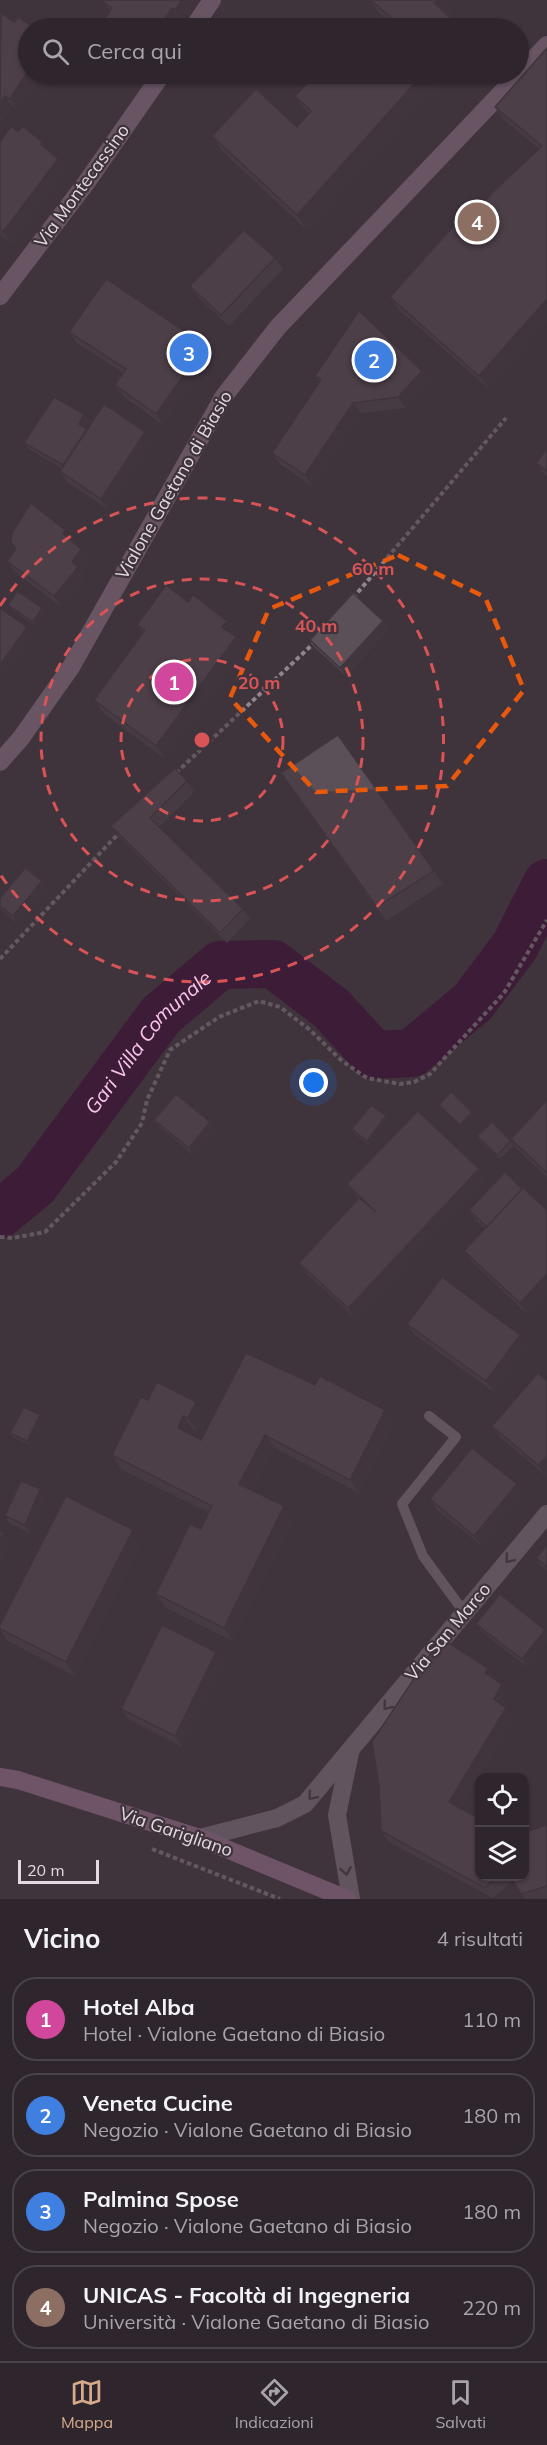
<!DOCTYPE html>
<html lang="it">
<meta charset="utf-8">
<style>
:root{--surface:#2f262d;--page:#372e35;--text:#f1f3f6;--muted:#a7a5aa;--line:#4a4349;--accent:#d6ab8b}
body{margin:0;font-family:Mulish,sans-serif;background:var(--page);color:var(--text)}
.controls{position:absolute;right:18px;bottom:18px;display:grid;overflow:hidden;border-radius:12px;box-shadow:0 2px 4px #0004}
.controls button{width:54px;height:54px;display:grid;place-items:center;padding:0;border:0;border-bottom:2px solid var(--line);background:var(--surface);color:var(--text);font:30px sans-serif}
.scale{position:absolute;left:18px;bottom:15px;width:81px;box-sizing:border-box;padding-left:6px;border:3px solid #e2dae0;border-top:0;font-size:16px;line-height:21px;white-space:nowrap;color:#e2dae0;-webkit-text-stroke:4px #3f333c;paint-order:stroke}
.you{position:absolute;left:314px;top:1083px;width:21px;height:21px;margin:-15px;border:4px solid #fff;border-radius:50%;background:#1a73e8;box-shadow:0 0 0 9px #1a73e833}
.badge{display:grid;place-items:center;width:39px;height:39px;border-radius:50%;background:var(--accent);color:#fff;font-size:20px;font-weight:700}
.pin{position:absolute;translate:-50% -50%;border:3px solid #fff;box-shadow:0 2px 6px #0006}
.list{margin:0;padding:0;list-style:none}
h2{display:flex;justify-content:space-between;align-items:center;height:78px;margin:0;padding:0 24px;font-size:26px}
h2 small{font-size:20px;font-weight:400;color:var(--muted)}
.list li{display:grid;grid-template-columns:39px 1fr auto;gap:18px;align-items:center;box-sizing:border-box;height:84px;margin:0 12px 12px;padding:0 12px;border:2px solid var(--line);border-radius:24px}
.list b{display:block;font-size:22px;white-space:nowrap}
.list p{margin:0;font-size:20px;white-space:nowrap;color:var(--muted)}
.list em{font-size:20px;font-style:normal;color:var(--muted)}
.icon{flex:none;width:33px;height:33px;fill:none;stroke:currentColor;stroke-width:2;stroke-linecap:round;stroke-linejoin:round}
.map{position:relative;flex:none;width:547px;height:1899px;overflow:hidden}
.search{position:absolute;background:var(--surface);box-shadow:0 2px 4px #0004;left:18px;right:18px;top:18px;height:66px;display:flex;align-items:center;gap:15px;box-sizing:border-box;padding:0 21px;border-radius:33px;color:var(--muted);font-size:22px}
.sheet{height:462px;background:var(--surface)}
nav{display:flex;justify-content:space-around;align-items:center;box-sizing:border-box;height:84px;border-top:2px solid var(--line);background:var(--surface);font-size:16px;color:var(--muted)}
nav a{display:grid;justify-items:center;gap:3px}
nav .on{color:var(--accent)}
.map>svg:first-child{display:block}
</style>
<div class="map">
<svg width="547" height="1899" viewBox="0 0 547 1899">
<rect width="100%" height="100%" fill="#3f333c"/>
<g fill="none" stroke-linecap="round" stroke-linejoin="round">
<!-- river -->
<path stroke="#3a0231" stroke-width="48" id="s1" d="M0 1214 35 1185 161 1015 220 965 273 964 331 1008 374 1055 412 1053 473 1002 515 946 547 883"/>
<!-- path -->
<g stroke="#8f858c" stroke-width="4" stroke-dasharray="4.5 3" stroke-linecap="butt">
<polyline points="353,598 506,418"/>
<polyline points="176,773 315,642"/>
<polyline points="0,959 119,833"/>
<polyline points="0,1237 13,1238 45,1232 116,1162 142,1123 147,1100 170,1050 219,1017 259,1001 280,1007 310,1030 342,1061 367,1078 400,1084 414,1082 430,1074 504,993 547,920"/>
<polyline points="152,1849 280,1899"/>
</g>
<!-- lane -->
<polyline stroke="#8b7d87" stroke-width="10" points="429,1416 456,1437 402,1504 423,1556 464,1612"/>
<!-- street -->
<g stroke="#8b7d87" stroke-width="18">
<polyline points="350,1753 337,1815 351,1899"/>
<polyline points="200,1838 277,1818 305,1804 547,1514"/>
</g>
<!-- secondary -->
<g stroke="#9a7d92" stroke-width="18">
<polyline points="193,28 212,0"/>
<polyline points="0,296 86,183 162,74"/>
<polyline points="0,762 21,738 71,667 224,396 278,327 547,45"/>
</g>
<!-- primary -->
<polyline stroke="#a97c9e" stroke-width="18" points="0,1777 18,1780 200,1838 347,1899"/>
</g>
<!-- wall -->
<g fill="#4e444c">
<polygon points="370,0 445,0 452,11 448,16 393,26 380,14"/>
<polygon points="103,2 191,4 193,7 182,21 180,19 173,28 99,28 110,11"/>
<polygon points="0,14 28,74 42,74 17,110 13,107 3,120 0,118"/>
<polygon points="547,48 547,322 489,389 399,310 390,297 464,225 539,149 504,120 495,107"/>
<polygon points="316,74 448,74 308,231 223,152 212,136 297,127 308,114 295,96"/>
<polygon points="18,132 49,151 66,170 11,243 0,234 0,142"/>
<polygon points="275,258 283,269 229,326 198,297 190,286"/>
<polygon points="69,332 205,345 212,355 163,425 123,396 115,385 123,373 77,343"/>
<polygon points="422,371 430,382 406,408 361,413 312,486 280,464 272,453 319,382 315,376"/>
<polygon points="84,414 90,422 86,428 153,443 108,509 67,482 60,471 61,468 30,450 24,443"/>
<polygon points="547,449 547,477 536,463"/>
<polygon points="65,530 72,542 81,549 89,560 81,571 85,578 61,607 15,572 7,561"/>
<polygon points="188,602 237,634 235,636 245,650 165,759 103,713 94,700 143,633 137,625"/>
<polygon points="8,605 42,608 45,613 35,626 11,609"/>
<polygon points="383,621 388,629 346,676 315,648 310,640"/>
<polygon points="338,735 443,884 386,921 281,773"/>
<polygon points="187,781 194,792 159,827 243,909 250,919 227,943 119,837 111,826"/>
<polygon points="42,881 47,889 18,924 2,910 0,908 0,898"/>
<polygon points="547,1100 547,1177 518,1150 511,1139"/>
<polygon points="439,1105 475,1116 463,1129 442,1109"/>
<polygon points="154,1120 210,1122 216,1130 194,1156 160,1127"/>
<polygon points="389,1120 369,1145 355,1134 352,1129"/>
<polygon points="477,1136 511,1141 514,1145 500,1159 480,1141"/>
<polygon points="479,1169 486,1180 356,1319 307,1274 299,1263 359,1199 347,1184"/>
<polygon points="522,1189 547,1210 547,1293 527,1314 472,1262 464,1251 485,1229 474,1218 469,1210"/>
<polygon points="407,1324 528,1345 494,1392 415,1335"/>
<polygon points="547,1381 547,1475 546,1476 500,1437 492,1426"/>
<polygon points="148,1400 205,1415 197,1431 193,1429 190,1435 201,1440 395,1423 359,1493 275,1448 252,1490 294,1520 233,1641 165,1607 156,1594 201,1529 208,1512 121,1469 112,1455"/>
<polygon points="43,1420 30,1445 13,1437 10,1433"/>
<polygon points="517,1484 524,1495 482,1546 437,1510 430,1499"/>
<polygon points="40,1489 46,1497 30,1533 10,1524 5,1516"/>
<polygon points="142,1543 75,1676 8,1641 0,1630 0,1625"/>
<polygon points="547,1545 547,1570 541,1566 536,1558"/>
<polygon points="476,1624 545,1630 547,1632 547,1642 527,1667 482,1632"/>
<polygon points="224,1663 182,1747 129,1720 121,1709"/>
<polygon points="495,1678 495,1679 510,1695 504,1706 506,1708 514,1719 460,1808 480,1876 525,1876 547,1825 547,1899 525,1899 513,1880 493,1898 389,1842 381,1831 379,1785"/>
</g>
<!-- shaded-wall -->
<g fill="#40373e">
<polygon points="182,0 195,0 191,4 193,7 182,21 175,10"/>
<polygon points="437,0 445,0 452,11 445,19 434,3"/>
<polygon points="172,8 180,19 173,28 158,28"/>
<polygon points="28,71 28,74 42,74 17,110 10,99"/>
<polygon points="423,74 448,74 308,231 297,215"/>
<polygon points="5,96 13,107 3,120 0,115 0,103"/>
<polygon points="58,159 66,170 11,243 3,232"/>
<polygon points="547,299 547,322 489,389 479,376"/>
<polygon points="205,345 212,355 163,425 156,414"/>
<polygon points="422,371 430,382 406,408 398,397"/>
<polygon points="353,403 361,413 312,486 305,475"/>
<polygon points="84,414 90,422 85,432 79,424"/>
<polygon points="145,432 153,443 108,509 101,499"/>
<polygon points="65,530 72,541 70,545 63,534"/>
<polygon points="81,549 89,560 81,571 85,578 61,607 54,596 72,562"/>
<polygon points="42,608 45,613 35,626 33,622"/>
<polygon points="227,621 237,634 232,641 222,627"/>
<polygon points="383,621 388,629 346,676 340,668"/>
<polygon points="27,627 33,635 3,677 0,673 0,665"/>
<polygon points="236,637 245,650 165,759 156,746"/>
<polygon points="42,881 47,889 18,924 13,916"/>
<polygon points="472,1112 475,1116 463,1129 460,1125"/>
<polygon points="386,1116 389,1120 369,1145 367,1141"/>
<polygon points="210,1122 216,1130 194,1156 189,1148"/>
<polygon points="479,1169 486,1180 356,1319 348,1308"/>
<polygon points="547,1274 547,1293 527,1314 520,1303"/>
<polygon points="520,1335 528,1345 494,1392 486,1381"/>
<polygon points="196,1402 205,1415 197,1431 188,1418"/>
<polygon points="385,1410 395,1423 359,1493 350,1480"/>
<polygon points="40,1415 43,1420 30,1445 27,1441"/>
<polygon points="183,1416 193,1429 187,1441 178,1428"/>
<polygon points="265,1435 275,1448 248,1497 239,1484"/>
<polygon points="547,1456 547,1475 546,1476 538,1465"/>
<polygon points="517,1484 524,1495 482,1546 474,1536"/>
<polygon points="40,1489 46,1497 30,1533 25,1525"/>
<polygon points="284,1506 294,1520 233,1641 224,1628"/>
<polygon points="133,1530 142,1543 75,1676 66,1662"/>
<polygon points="4,1533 12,1544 0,1567 0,1541"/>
<polygon points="545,1630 547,1632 547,1642 527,1667 522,1659"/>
<polygon points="216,1652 224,1663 182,1747 175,1736"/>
<polygon points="488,1668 495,1678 492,1684 485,1673"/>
<polygon points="502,1684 510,1695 502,1710 494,1699"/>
<polygon points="506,1708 514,1719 457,1812 449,1802"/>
</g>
<!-- building -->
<g fill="#5b4f58" stroke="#40373e" stroke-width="1.5">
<polygon points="105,0 182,0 175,10 172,8 158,28 152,28 148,25 145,28 99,28 112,8 103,2"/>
<polygon points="371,0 437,0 434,3 462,28 390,28 396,22"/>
<polygon points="1,13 14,22 18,17 34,28 28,28 28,71 10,99 5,96 0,103"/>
<polygon points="360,25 364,28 357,28"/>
<polygon points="547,48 547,299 479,376 390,297 458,221 464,225 492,193 542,146 495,107"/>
<polygon points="316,74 423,74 297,215 212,136 256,89 297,127 311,111 295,96"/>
<polygon points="11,126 18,132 23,126 42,142 41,144 58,159 3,232 0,229 0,142"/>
<polygon points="244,230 275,258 221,315 190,286"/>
<polygon points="106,279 205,345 156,414 115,385 126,369 69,332"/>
<polygon points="359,311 422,371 398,397 353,403 305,475 272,453 321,380 315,376"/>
<polygon points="54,397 84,414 79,424 87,429 63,465 24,443"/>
<polygon points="104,404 145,432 101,499 60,471"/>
<polygon points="547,449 547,471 536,463"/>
<polygon points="31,503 65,530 63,534 81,549 72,562 78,567 54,596 7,561 16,549 11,542 12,533"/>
<polygon points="166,585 188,602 193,595 227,621 222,627 236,637 156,746 94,700 145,630 137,625"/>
<polygon points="17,591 42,608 33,622 8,605"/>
<polygon points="353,593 383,621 340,668 310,640"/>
<polygon points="0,608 27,627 0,665"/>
<polygon points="338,735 434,871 377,907 281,773"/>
<polygon points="175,768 187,781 150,818 243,909 220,933 111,826"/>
<polygon points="25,868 42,881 13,916 0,906 0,898"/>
<polygon points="451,1092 472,1112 460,1125 439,1105"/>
<polygon points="176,1094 210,1122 189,1148 154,1120"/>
<polygon points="547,1100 547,1173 511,1139"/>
<polygon points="371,1105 386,1116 367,1141 352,1129"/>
<polygon points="418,1111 479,1169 348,1308 299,1263 359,1198 376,1212 347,1184"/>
<polygon points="492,1122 511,1141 497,1155 477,1136"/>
<polygon points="505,1172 522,1189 487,1227 469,1210"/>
<polygon points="523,1188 547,1210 547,1274 520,1303 464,1251"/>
<polygon points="442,1277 520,1335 486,1381 407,1324"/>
<polygon points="246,1353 315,1385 320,1376 385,1410 350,1480 265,1435 239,1484 284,1506 224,1628 156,1594 190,1524 201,1529 212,1506 112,1455 141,1397 148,1400 157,1382 196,1402 188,1418 183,1416 178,1428 201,1440"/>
<polygon points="538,1373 547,1381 547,1456 538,1465 492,1426"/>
<polygon points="24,1407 40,1415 27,1441 10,1433"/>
<polygon points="472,1448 517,1484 474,1536 430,1499"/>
<polygon points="21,1481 40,1489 25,1525 5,1516"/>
<polygon points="66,1496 133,1530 66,1662 0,1629 0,1625"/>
<polygon points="0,1531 4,1533 0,1541"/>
<polygon points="547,1545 547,1567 536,1558"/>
<polygon points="500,1594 545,1630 522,1659 476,1624"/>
<polygon points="162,1625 216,1652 175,1736 121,1709"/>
<polygon points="441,1638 488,1668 485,1673 502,1684 494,1699 506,1708 449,1802 480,1819 480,1876 497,1876 485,1888 381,1831 379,1785 372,1742"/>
<polygon points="547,1825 547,1886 521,1894 510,1876 525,1876 525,1832"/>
</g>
<!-- one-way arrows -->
<defs><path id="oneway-chevron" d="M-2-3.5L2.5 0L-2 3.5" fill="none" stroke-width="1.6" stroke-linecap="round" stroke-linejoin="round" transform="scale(1.5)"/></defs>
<g stroke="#473a44">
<use href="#oneway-chevron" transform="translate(509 1559) rotate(130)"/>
<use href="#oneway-chevron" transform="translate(387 1706) rotate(129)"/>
<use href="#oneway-chevron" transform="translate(312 1796) rotate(130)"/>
<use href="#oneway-chevron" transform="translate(346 1871) rotate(80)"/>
</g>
<!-- marked area -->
<path d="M0 0H547V1899H0ZM398 555 485 597 524 690 447 786 316 792 230 698 269 609Z" fill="#3f333c" fill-opacity=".55" fill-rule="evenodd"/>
<path fill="none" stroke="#e8590c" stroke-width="4.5" stroke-dasharray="12 8" stroke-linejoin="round" d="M398 555 485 597 524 690 447 786 316 792 230 698 269 609Z"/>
<!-- distance rings -->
<g fill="none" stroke="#d95456" stroke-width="3" stroke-dasharray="10 8">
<circle cx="202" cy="740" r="81"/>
<circle cx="202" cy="740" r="161"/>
<path d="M0 606A242 242 0 1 1 0 874"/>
</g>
<g text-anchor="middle" stroke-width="4.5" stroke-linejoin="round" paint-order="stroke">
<!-- street labels -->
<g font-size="18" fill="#e2dae0" stroke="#3f333c">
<text transform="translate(82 186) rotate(-54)" y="6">Via Montecassino</text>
<text transform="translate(174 485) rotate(-60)" y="6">Vialone Gaetano di Biasio</text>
<text transform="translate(448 1632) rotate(-50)" y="6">Via San Marco</text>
<text transform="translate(176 1832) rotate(19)" y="6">Via Garigliano</text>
</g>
<!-- water labels -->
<g font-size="20" font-style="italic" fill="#fac4eb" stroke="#3f333c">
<text dy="7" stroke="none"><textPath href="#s1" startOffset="228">Gari Villa Comunale</textPath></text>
</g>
</g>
<circle cx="202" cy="740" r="9" fill="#d95456" stroke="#3f333c" stroke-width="3"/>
<g font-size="18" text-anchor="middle" font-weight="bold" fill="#d95456" stroke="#3f333c" stroke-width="4.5" stroke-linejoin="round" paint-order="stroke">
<text x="373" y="575">60 m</text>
<text x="316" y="632">40 m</text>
<text x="259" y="689">20 m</text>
</g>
</svg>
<div class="controls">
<button><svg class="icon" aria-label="locate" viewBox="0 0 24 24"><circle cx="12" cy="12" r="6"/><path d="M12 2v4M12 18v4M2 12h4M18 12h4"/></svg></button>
<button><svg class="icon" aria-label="layers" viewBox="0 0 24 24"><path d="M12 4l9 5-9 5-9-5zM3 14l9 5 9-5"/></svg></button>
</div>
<div class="scale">20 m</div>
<div class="you"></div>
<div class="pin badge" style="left:174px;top:682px;background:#d1479c">1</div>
<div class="pin badge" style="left:374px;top:360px;background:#3f7fe0">2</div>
<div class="pin badge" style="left:189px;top:353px;background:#3f7fe0">3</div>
<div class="pin badge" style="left:477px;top:222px;background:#8d6e63">4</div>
<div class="search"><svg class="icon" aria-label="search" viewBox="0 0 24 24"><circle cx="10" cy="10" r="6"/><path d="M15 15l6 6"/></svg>Cerca qui</div>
</div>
<section class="sheet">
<h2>Vicino<small>4 risultati</small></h2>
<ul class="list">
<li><span class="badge" style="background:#d1479c">1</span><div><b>Hotel Alba</b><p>Hotel · Vialone Gaetano di Biasio</p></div><em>110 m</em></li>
<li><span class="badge" style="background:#3f7fe0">2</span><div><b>Veneta Cucine</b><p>Negozio · Vialone Gaetano di Biasio</p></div><em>180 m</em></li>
<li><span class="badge" style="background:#3f7fe0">3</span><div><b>Palmina Spose</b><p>Negozio · Vialone Gaetano di Biasio</p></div><em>180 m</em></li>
<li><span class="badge" style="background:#8d6e63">4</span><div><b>UNICAS - Facoltà di Ingegneria</b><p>Università · Vialone Gaetano di Biasio</p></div><em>220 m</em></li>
</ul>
</section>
<nav>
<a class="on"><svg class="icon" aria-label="map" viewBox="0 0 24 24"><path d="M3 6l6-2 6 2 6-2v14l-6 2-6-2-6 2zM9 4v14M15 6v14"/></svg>Mappa</a>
<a><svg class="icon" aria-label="directions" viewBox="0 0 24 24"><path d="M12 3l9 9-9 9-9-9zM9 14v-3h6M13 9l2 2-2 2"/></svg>Indicazioni</a>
<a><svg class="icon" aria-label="saved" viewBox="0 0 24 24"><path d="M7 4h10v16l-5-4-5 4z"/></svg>Salvati</a>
</nav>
